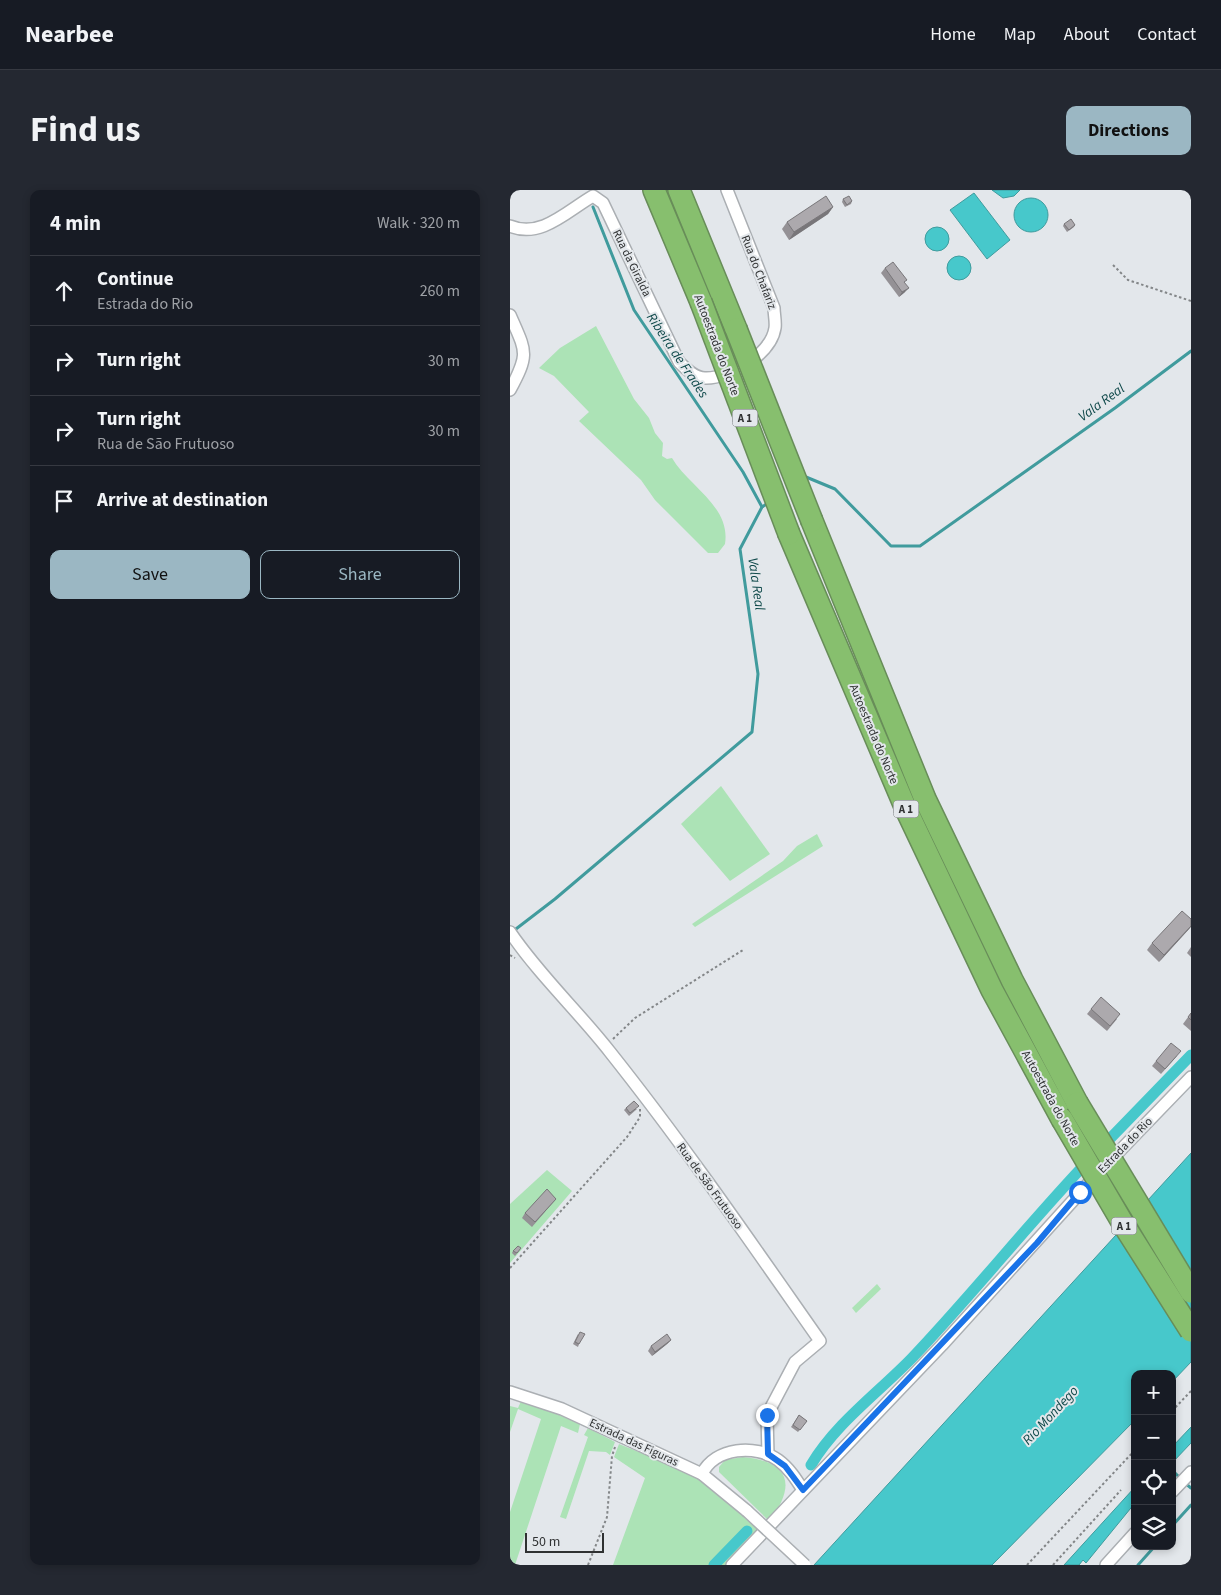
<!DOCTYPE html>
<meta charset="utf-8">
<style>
:root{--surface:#171b24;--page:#242831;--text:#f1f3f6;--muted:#9ea1a6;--line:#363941;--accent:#9bb7c3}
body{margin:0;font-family:"Source Sans 3",sans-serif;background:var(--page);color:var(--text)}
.controls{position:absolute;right:15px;bottom:15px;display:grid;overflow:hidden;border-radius:10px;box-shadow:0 2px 8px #0003}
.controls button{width:45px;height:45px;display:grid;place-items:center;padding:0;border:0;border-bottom:1px solid var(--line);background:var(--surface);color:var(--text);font:25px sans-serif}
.scale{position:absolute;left:15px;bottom:12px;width:79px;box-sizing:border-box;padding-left:5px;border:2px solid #2f3132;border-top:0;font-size:14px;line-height:18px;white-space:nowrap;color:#2f3132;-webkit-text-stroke:4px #e3e7eb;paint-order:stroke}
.stop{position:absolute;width:15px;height:15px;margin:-11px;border:4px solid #1a73e8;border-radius:50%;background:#fff}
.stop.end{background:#1a73e8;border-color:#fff;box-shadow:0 1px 5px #0008}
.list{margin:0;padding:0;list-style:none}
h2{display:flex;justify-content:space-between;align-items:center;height:65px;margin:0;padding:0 20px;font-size:21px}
h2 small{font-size:16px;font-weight:400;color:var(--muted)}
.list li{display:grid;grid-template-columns:32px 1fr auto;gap:15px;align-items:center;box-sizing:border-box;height:70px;padding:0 20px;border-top:1px solid var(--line)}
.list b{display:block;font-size:19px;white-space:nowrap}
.list p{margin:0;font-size:16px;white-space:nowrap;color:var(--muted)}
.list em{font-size:16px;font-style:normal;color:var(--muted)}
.actions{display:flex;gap:10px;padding:15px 20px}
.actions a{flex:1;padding:11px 0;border:1px solid var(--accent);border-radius:10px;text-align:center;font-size:18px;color:var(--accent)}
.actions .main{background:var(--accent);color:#111}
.icon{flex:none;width:28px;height:28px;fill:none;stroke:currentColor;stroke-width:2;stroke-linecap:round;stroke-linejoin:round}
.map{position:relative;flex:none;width:681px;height:1375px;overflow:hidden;border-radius:10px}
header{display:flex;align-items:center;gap:30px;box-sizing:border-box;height:70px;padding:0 25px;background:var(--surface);border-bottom:1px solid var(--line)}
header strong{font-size:24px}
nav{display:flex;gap:28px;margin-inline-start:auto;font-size:18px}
.intro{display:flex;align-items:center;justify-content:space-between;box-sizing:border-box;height:120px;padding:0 30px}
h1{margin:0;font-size:35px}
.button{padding:12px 22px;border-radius:10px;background:var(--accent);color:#111;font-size:18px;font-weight:700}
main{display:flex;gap:30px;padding:0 30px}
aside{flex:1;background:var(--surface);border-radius:10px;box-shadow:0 2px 8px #0003}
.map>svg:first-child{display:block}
</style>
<header>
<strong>Nearbee</strong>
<nav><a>Home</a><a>Map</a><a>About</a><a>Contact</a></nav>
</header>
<div class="intro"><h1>Find us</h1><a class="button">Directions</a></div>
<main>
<aside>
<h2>4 min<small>Walk · 320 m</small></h2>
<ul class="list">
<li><svg class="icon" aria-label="ahead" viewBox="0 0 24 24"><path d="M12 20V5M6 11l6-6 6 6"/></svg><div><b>Continue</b><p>Estrada do Rio</p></div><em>260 m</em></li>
<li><svg class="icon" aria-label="right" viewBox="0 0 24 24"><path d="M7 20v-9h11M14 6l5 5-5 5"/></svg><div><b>Turn right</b></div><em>30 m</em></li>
<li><svg class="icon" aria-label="right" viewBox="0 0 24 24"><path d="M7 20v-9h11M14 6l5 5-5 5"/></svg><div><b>Turn right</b><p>Rua de São Frutuoso</p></div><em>30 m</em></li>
<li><svg class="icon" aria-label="arrive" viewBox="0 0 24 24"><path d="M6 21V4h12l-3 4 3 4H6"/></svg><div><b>Arrive at destination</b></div></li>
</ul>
<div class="actions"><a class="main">Save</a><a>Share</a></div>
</aside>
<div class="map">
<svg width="681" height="1375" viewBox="0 0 681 1375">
<rect width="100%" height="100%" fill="#e3e7eb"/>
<!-- green -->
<g fill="#ace3b6">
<path d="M86 136 124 209 139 228 145 243 153 253 152 266 157 269 162 268C178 296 221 316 215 354L208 363H198L145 310 131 290 69 231 79 222 44 186 29 178 50 158Z"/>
<polygon points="211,596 260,664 220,691 171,634"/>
<polygon points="307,644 313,656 185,737 182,734 273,671 287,656"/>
<polygon points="37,980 62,1001 0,1073 0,1014"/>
<polygon points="367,1094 371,1099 346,1123 342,1118"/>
<polygon points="12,1209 70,1234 68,1243 51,1236 5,1375 0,1375 0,1322 31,1229 8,1219 0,1242 0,1216 8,1218"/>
<polygon points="78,1238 105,1252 100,1265 96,1262 79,1261 56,1329 50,1327 78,1247 74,1245"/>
<polygon points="109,1254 171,1279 196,1292 234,1325 233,1326 249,1341 217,1375 103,1375 135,1288 104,1267"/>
<path d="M233 1267C280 1271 287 1296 259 1331L209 1282V1277L215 1270Z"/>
</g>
<!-- water -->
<g fill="#47c8cb" stroke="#409b9d">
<polygon points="482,0 510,0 504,6 493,8"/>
<polygon points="464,3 500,50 477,69 440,20"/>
<circle cx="521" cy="25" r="17"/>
<circle cx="427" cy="49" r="12"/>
<circle cx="449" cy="78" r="12"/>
<polygon points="681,963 681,1172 662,1192 662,1184 625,1184 625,1230 482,1375 304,1375"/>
<polygon points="681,1237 681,1253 662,1273 662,1257"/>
<polygon points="625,1297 625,1313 576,1373 573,1370 569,1375 554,1375"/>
</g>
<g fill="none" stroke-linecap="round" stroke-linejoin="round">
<!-- stream -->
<g stroke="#409b9d" stroke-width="3">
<polyline points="83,17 124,120 233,282 252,317"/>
<polyline points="294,288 296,287 325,299 381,356 410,356 605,218 681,161"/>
<polyline points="2,742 45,709 242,542 248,484 230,359 252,317 258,313"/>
<polyline points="662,1280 671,1289"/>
<polyline points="675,1293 681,1298"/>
<polyline points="662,1336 681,1315"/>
<polyline points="628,1375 645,1356"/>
</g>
<!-- canal -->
<g stroke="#47c8cb" stroke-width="11">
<polyline points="590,959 681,865"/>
<path d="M301 1275C326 1233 368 1203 402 1168 463 1104 518 1034 579 970"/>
<polyline points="204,1375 237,1341"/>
</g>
<!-- street casing -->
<g stroke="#abafb3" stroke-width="14">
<g id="street">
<path d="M0 36C31 49 57 21 83 6L93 13 169 172C176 179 185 188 195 188 220 189 261 164 265 138 266 132 264 124 264 118L217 0"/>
<path d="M0 125C16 162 20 163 0 200"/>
<path d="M0 742C29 785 68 821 100 862 174 955 242 1054 310 1151L285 1172 257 1225 258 1265"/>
<polyline points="599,972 681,887"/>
<polyline points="0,1202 52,1219 192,1284 237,1321"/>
<path d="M192 1284C205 1257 246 1254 268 1270 279 1278 286 1289 293 1300"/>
<polyline points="662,1302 681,1282"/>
<polyline points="222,1375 432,1155 588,983"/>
<polyline points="596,1375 625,1343"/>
</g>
</g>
<!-- highway casing -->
<g stroke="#688d59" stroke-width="24">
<g id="highway">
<polyline points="144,0 191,112"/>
<polyline points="169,0 226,139"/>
<polyline points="302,331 415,609 502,790 567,913"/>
<polyline points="279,344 396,619 482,800 552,929"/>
</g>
</g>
<!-- path -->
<g stroke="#838688" stroke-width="2" stroke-dasharray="2.5 2.5" stroke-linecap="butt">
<polyline points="603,75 618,90 681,111"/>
<polyline points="0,765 5,768"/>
<polyline points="103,849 125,828 233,760"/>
<polyline points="0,1078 117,947 130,927 130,919"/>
<polyline points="662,1221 681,1201"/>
<polyline points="78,1375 97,1327 102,1266 105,1257"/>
<polyline points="517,1375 625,1260"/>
<polyline points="543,1375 611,1300"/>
</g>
<!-- street -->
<use href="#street" stroke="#fff" stroke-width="11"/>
<!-- highway -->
<use href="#highway" stroke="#87bf6e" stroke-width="21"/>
<!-- street-bridge casing -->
<g stroke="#abafb3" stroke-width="14" stroke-linecap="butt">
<polyline id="street-bridge" points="237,1321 295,1375"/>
</g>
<!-- highway-bridge casing -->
<g stroke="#688d59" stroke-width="24" stroke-linecap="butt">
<g id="highway-bridge">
<polyline points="191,112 279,344"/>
<polyline points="226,139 302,331"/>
<polyline points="567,913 681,1102"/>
<polyline points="552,929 615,1037 681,1141"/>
</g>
</g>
<!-- street-bridge -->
<use href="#street-bridge" stroke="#fff" stroke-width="11"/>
<!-- highway-bridge -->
<use href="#highway-bridge" stroke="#87bf6e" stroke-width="21"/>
</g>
<!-- wall -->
<g fill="#949195">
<polygon points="333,9 342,11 341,14 335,17 332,12"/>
<polygon points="323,17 318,24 279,50 272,39 277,32"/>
<polygon points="554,34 565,35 564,37 557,42 553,36"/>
<polygon points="375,78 395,102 389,107 371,83"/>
<polygon points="681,729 681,737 679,739 649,772 637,760 642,753"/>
<polygon points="681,757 681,767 677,763"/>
<polygon points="581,819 607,829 597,841 577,824"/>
<polygon points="681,823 681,841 673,834"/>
<polygon points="667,866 651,884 642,876 646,871"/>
<polygon points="116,918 127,919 119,926 114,920"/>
<polygon points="46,1009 22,1037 12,1028 15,1023"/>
<polygon points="11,1058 5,1066 2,1063 3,1061"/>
<polygon points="68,1144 69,1154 68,1157 63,1154"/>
<polygon points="161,1150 157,1154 142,1166 138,1161 141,1156"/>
<polygon points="289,1225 297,1231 288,1242 281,1237"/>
</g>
<!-- shaded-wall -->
<g fill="#787679">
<polygon points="323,17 318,24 279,50 284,42"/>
<polygon points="399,98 395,102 389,107 392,102"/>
<polygon points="681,736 679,739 649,772 654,765"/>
<polygon points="161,1150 157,1154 142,1166 145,1162"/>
</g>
<!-- building -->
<g fill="#aca9ad" stroke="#787679">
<polygon points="316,6 323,17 284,42 277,32"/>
<polygon points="339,6 342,11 337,15 333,9"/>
<polygon points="561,29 565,35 559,40 554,34"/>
<polygon points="383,72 397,90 394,92 399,98 392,102 375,78"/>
<polygon points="672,721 681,729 681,736 654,765 642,753"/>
<polygon points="591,807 610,824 600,836 581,819"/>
<polygon points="681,823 681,830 678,827"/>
<polygon points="661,853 671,861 655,879 646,871"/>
<polygon points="124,911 129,916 120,923 116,918"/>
<polygon points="37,999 46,1009 25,1032 15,1023"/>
<polygon points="8,1056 11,1058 7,1063 3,1061"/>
<polygon points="70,1142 75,1144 69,1154 65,1152"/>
<polygon points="157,1144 161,1150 145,1162 141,1156"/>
<polygon points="289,1225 297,1231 290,1240 283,1235"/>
</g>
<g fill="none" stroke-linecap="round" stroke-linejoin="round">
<!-- route -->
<polyline stroke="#1a73e8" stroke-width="6" points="257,1225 258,1264 275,1276 293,1300 527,1053 570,1002"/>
</g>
<g text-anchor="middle" stroke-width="4" stroke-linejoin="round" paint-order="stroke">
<!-- shield labels -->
<g fill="#e3e7eb" stroke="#65686a" stroke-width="1">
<rect x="222.5" y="219.5" width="25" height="17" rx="4"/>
<rect x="383.5" y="610.5" width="25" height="17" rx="4"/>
<rect x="601.5" y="1027.5" width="25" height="17" rx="4"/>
</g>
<g font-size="11" font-weight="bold" fill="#2f3132">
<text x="235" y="232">A 1</text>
<text x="396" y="623">A 1</text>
<text x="614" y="1040">A 1</text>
</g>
<!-- street labels -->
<g font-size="12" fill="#2f3132" stroke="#e3e7eb">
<text transform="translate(122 73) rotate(64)" y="4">Rua da Giralda</text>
<text transform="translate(249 82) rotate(69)" y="4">Rua do Chafariz</text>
<text transform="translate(207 155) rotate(69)" y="4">Autoestrada do Norte</text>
<text transform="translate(364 544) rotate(67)" y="4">Autoestrada do Norte</text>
<text transform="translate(541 908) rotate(61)" y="4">Autoestrada do Norte</text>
<text transform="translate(615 955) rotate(-46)" y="4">Estrada do Rio</text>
<text transform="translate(200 996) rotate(54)" y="4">Rua de São Frutuoso</text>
<text transform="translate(124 1252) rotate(25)" y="4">Estrada das Figuras</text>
</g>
<!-- water labels -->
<g font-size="14" font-style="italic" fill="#0e4849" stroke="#e3e7eb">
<text transform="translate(168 165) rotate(56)" y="5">Ribeira de Frades</text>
<text transform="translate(591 212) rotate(-36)" y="5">Vala Real</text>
<text transform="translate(247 394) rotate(82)" y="5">Vala Real</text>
<text transform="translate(540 1225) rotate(-47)" y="5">Rio Mondego</text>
</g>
</g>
</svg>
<div class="controls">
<button>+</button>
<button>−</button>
<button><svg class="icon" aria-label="locate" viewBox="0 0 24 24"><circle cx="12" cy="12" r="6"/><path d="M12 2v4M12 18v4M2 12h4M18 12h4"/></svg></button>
<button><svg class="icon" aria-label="layers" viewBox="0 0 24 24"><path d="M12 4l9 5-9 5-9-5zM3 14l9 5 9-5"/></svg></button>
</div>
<div class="scale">50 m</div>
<div class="stop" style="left:570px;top:1002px"></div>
<div class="stop end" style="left:257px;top:1225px"></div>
</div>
</main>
